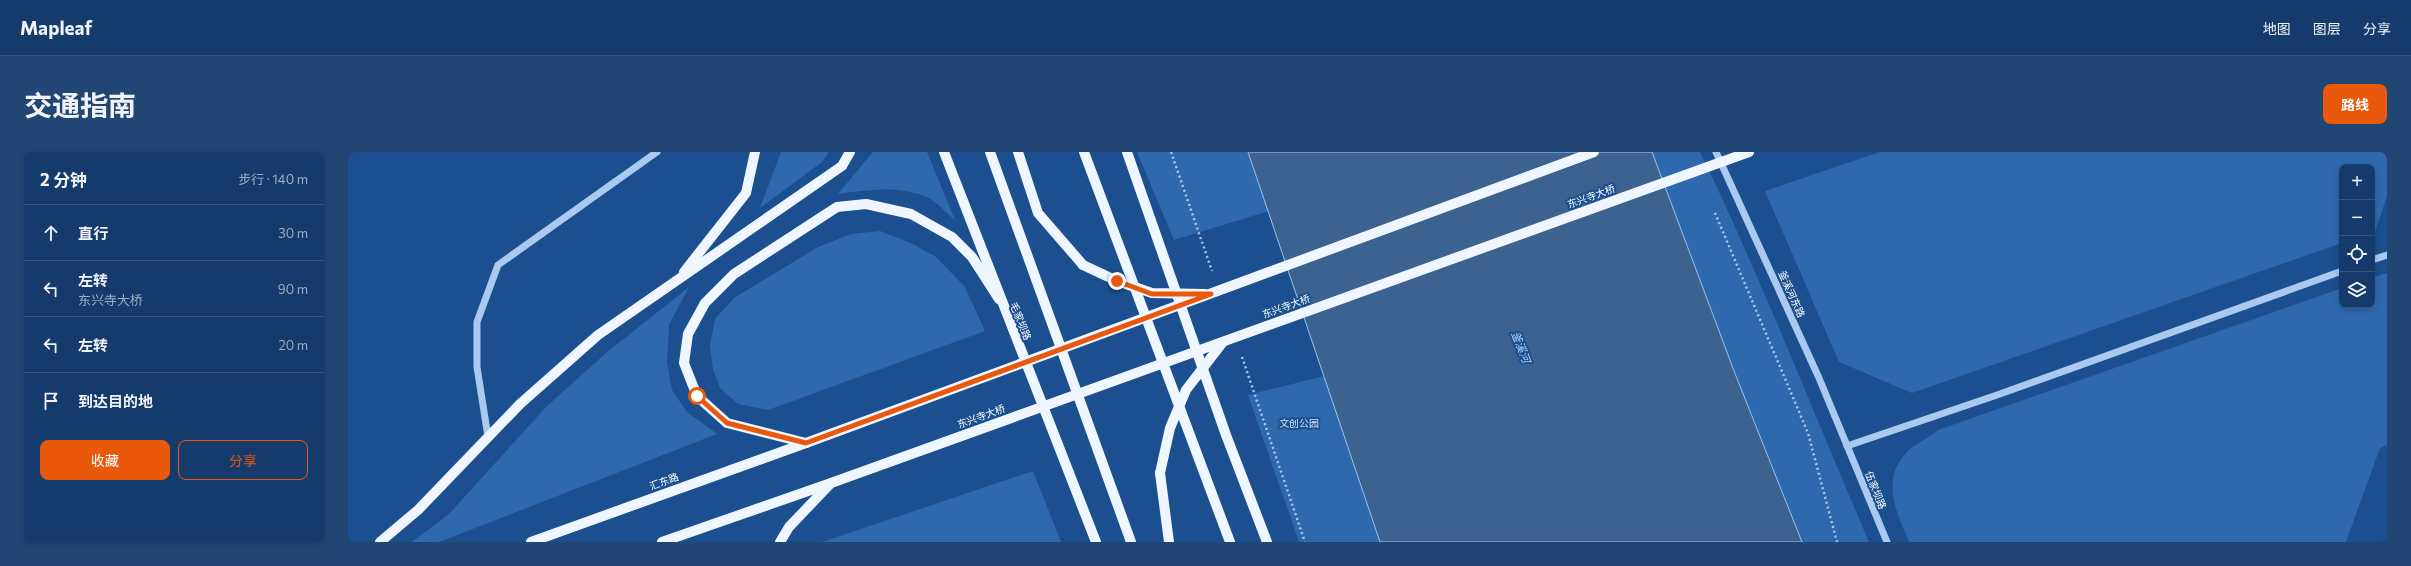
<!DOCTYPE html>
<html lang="zh">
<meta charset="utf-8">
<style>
:root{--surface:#143b6b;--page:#214673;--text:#f1f3f6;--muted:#9dadc1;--line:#33557e;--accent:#ea580c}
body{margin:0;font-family:Commissioner,"Noto Sans SC",sans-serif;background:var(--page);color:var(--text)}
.controls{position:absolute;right:12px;top:12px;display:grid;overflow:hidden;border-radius:8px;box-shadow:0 2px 6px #0003}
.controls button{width:36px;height:36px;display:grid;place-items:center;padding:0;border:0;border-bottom:1px solid var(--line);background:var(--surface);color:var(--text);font:20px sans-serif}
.stop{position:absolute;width:12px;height:12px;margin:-9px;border:3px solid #ea580c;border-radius:50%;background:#fff}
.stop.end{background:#ea580c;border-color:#fff;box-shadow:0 1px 4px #0008}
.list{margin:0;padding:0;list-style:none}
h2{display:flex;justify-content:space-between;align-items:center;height:52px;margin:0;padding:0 16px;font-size:17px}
h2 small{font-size:13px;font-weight:400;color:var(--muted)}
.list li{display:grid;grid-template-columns:26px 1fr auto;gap:12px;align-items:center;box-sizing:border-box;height:56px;padding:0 16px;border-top:1px solid var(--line)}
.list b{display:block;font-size:15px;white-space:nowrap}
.list p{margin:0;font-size:13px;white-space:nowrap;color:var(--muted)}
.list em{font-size:13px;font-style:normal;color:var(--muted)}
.actions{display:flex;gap:8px;padding:12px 16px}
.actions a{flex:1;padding:9px 0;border:1px solid var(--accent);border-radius:8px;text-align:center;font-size:14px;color:var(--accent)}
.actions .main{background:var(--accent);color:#fff}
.icon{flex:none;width:22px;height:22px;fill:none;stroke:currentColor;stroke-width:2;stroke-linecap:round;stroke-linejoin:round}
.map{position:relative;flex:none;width:2039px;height:390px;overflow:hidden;border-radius:8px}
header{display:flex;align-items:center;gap:24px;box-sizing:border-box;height:56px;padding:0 20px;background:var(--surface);border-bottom:1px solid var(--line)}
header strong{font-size:19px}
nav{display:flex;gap:22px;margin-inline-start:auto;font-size:14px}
.intro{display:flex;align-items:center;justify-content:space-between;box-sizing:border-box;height:96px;padding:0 24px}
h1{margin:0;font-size:28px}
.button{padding:10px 18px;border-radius:8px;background:var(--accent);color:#fff;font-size:14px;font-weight:700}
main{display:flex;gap:24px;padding:0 24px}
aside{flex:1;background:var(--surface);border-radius:8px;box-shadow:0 2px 6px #0003}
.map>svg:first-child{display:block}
</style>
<header>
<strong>Mapleaf</strong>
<nav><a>地图</a><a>图层</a><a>分享</a></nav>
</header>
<div class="intro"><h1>交通指南</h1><a class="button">路线</a></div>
<main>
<aside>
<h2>2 分钟<small>步行 · 140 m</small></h2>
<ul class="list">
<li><svg class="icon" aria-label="ahead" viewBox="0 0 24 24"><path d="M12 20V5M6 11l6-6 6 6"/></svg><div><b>直行</b></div><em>30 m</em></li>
<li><svg class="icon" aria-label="left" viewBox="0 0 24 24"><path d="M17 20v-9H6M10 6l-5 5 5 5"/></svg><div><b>左转</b><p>东兴寺大桥</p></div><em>90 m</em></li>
<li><svg class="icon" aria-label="left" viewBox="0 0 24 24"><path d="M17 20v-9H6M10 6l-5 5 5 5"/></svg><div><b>左转</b></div><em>20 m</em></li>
<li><svg class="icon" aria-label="arrive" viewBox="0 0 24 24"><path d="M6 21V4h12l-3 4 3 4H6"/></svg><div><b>到达目的地</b></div></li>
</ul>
<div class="actions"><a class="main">收藏</a><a>分享</a></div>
</aside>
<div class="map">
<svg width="2039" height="390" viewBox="0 0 2039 390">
<rect width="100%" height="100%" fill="#1b4f8f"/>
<!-- green -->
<g fill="#2e69ad">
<polygon points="433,0 481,0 474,10 412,56"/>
<path d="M525 0H579L607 68C599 62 590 51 581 46 551 33 521 38 490 42Z"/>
<polygon points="789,0 900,0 921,59 826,88"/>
<path d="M1304 0H1352C1414 128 1465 260 1521 390H1454L1386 219Z"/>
<polygon points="1532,0 2039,0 2039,44 2027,80 2024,81 2024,15 1994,15 1994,91 1564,241 1491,210 1417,39"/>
<polygon points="532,79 563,91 588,105 617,135 637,179 420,258 390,252 372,236 365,218 362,193 367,167 386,146 470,95 503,82"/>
<path d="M2035 122H2039V293L2032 296 1998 390H1561C1549 360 1532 330 1558 301 1566 292 1581 286 1590 278L1994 136V153H2024V126Z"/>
<polygon points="341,135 321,173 319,211 324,238 339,260 369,282 91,390 64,390 101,362 198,255 258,201"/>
<polygon points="977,224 1033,390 951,390 900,243"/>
<polygon points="685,319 713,390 474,390"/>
</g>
<!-- water -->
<polygon fill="#3c6290" stroke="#9cc4f0" points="900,0 1304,0 1386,219 1454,390 1032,390"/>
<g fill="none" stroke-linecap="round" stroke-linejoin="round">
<!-- path -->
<g stroke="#a9c9ee" stroke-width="2.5" stroke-dasharray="2 3" stroke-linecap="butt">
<polyline points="823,0 864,119"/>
<polyline points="1367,61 1460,281 1489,390"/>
<polyline points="894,205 957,390"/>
</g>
<!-- minor -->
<g stroke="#a9c9ee" stroke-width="7">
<polyline points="1368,0 1471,226 1539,390"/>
<polyline points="2024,108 2039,103"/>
<polyline points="140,285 129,215 129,170 150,113 309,0"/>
<polyline points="1499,294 1649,243 1994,119"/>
</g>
<!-- major -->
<g stroke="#f0f6ff" stroke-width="10">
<polyline points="596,0 748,390"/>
<polyline points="642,0 783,390"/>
<polyline points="670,0 690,61 735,113"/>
<polyline points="736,0 882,390"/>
<polyline points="779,0 878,283 919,390"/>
<polyline points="336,120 398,41 407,0"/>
<polyline points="458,291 379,271 349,244 336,211 340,182 357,151 386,122 489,55 518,52 563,62 604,85 624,105 651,147"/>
<polyline points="812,321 821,390"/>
<polyline points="32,390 70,358 172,252 250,183 494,14 502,0"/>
<polyline points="183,390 458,291"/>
<polyline points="314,390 483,331"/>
<polyline points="432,390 441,375 482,332"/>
</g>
<!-- major-bridge -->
<g stroke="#f0f6ff" stroke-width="10">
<polyline points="735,113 769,129 804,141 857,142"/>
<polyline points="458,291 1246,0"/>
<polyline points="812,321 822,276 838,238 875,190"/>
<polyline points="483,331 1401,0"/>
</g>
</g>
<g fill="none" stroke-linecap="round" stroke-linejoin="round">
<!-- route -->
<polyline stroke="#ea580c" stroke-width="5" points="349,244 379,271 458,291 863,142 804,142 769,129"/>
</g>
<g text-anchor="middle" stroke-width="4" stroke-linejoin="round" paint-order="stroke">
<!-- street labels -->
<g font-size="10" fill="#fff" stroke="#1b4f8f">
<text transform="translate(1243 44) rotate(-20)" y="4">东兴寺大桥</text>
<text transform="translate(1444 142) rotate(66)" y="4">釜溪河东路</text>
<text transform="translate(938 154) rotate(-20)" y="4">东兴寺大桥</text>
<text transform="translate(673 169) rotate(68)" y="4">毛家坝路</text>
<text transform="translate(633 264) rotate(-20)" y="4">东兴寺大桥</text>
<text transform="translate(316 329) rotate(-20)" y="4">汇东路</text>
<text transform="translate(1528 338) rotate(68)" y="4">伍家坝路</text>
</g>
<!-- park labels -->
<g font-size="10" fill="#cfe3fa" stroke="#1b4f8f">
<text x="951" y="275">文创公园</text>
</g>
<!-- water labels -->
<g font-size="11" font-style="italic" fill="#b5d3f5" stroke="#1b4f8f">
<text transform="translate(1173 195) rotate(69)" y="4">釜溪河</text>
</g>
</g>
</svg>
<div class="controls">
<button>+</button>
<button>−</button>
<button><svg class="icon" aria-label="locate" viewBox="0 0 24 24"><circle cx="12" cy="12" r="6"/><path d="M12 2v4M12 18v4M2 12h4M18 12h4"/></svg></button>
<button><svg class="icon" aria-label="layers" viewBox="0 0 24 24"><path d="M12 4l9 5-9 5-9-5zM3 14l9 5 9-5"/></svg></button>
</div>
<div class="stop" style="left:349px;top:244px"></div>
<div class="stop end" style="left:769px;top:129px"></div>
</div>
</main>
